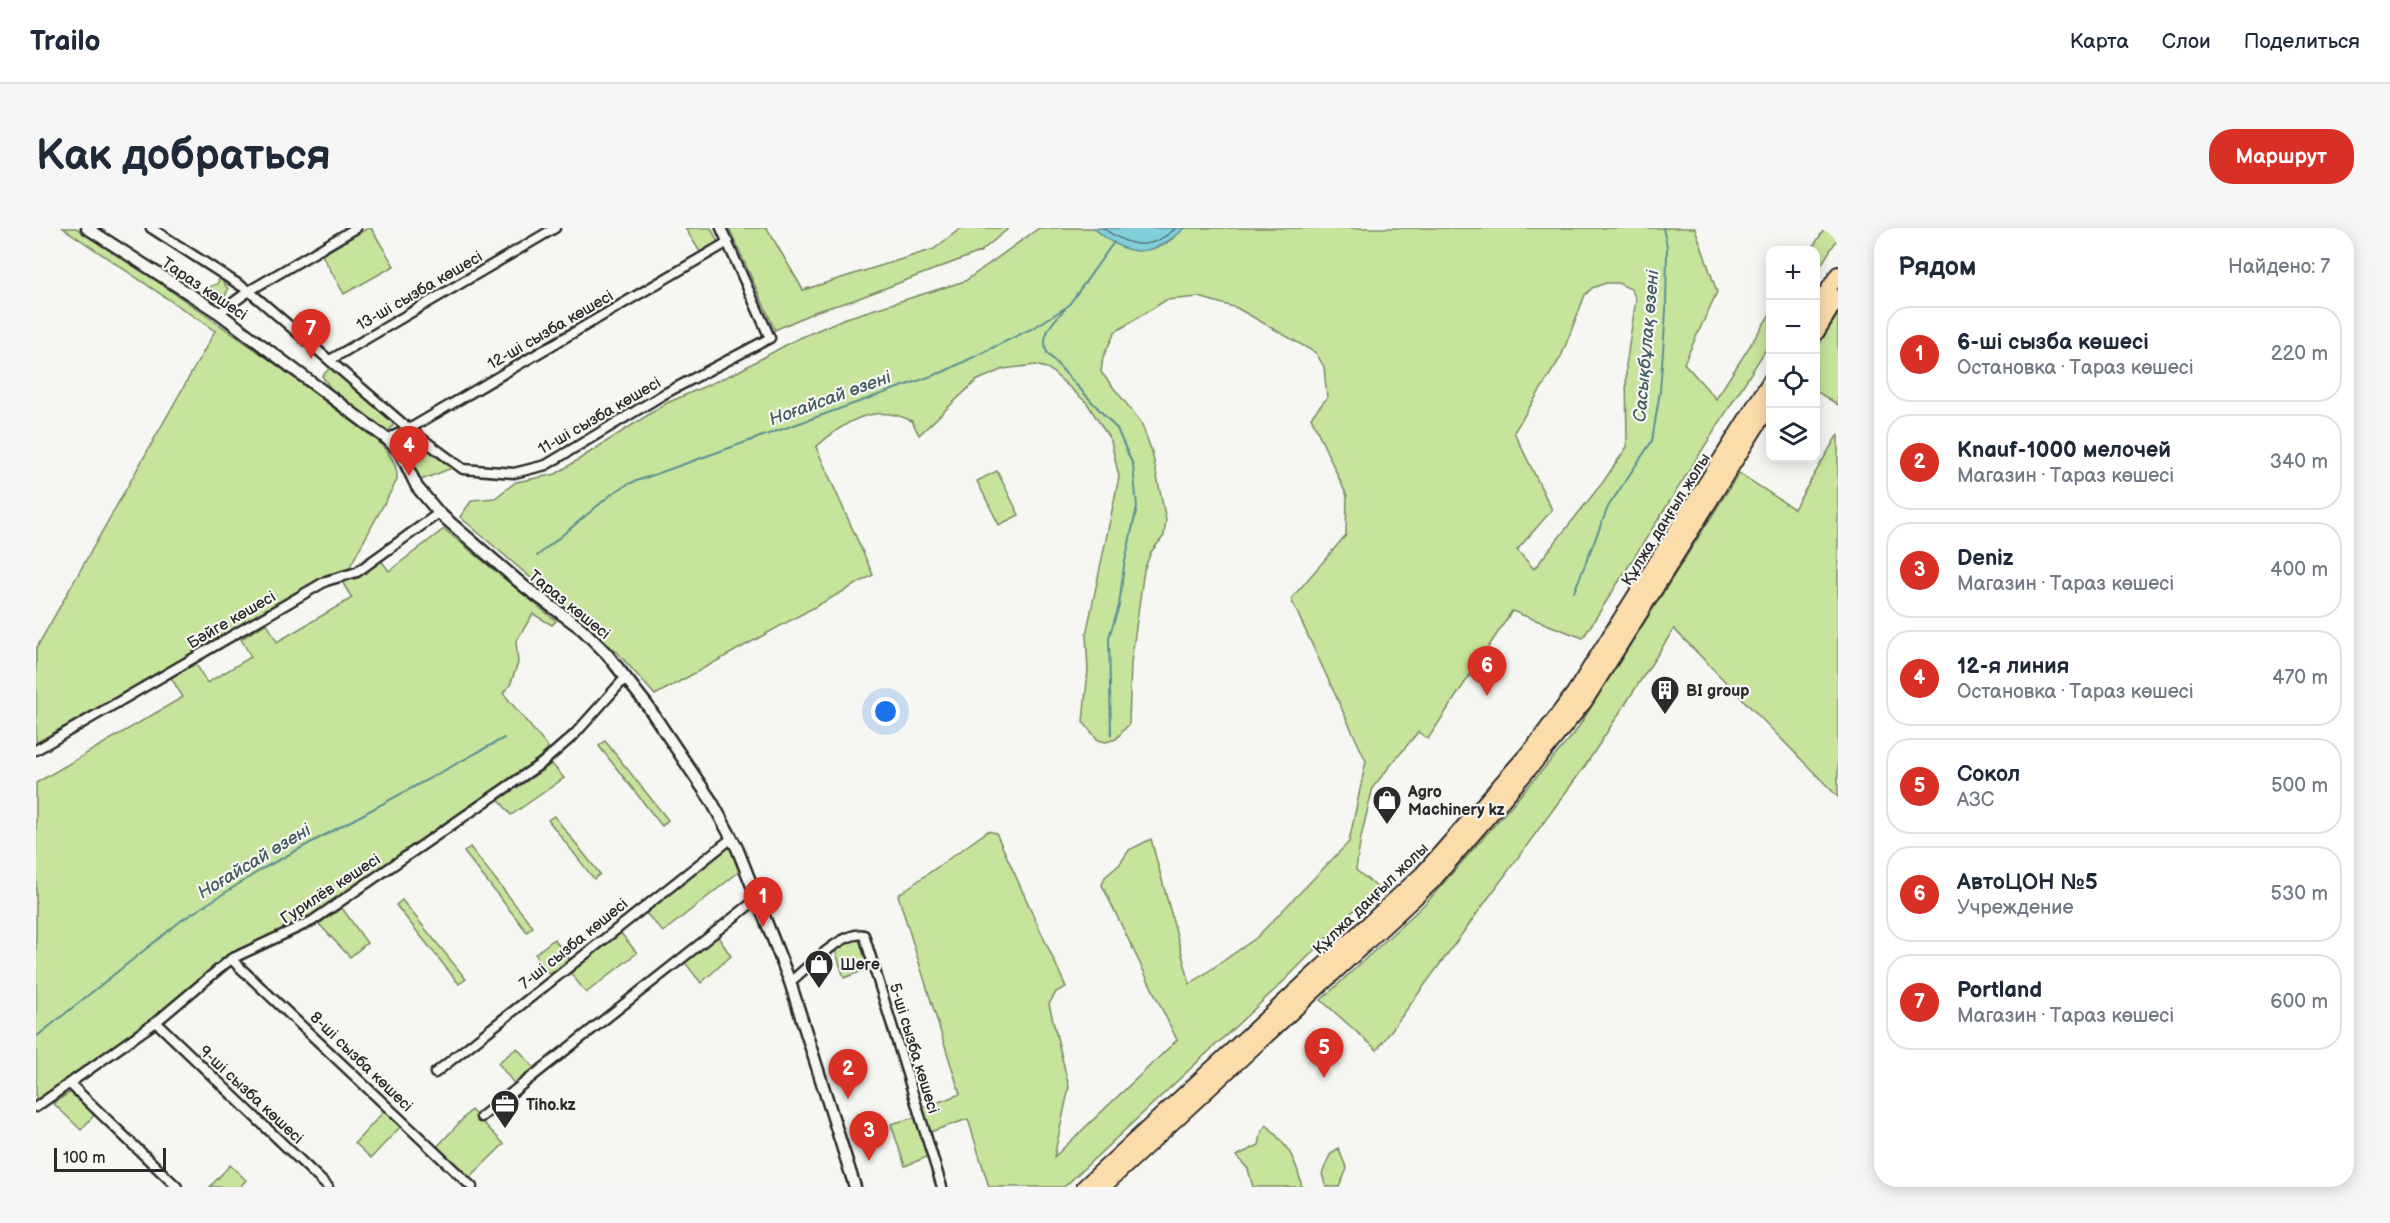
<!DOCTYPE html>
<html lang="ru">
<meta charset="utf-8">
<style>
:root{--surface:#fff;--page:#f6f6f7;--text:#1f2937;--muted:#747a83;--line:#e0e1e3;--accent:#d93025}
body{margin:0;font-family:"Balsamiq Sans",sans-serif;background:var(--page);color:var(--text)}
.controls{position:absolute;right:18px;top:18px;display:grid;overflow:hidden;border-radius:12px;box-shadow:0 3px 15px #0003}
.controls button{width:54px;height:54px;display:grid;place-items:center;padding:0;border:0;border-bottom:2px solid var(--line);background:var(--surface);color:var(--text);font:30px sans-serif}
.scale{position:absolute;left:18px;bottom:15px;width:112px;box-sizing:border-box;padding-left:6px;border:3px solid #2b2b2b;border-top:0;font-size:16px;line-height:21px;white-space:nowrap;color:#2b2b2b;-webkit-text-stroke:4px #f6f6f2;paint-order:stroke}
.you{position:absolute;left:850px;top:484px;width:21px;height:21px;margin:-15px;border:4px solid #fff;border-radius:50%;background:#1a73e8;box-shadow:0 0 0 9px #1a73e833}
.badge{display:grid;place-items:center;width:39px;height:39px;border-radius:50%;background:var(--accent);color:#fff;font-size:20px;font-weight:700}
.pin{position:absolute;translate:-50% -50px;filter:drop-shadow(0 2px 3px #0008)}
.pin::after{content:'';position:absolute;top:32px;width:21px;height:18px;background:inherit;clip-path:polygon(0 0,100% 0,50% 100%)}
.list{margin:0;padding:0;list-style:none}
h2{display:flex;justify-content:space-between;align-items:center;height:78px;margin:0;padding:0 24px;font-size:26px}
h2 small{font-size:20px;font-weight:400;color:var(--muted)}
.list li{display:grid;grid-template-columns:39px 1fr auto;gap:18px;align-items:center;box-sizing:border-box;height:96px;margin:0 12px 12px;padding:0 12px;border:2px solid var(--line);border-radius:24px}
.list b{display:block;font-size:22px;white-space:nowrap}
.list p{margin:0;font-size:20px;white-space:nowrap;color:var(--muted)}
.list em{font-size:20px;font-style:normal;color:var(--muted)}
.icon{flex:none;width:33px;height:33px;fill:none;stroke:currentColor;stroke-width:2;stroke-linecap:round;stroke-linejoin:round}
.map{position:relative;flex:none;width:1802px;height:959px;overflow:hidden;border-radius:24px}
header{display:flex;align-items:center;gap:36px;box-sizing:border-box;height:84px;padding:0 30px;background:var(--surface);border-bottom:2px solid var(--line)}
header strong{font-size:28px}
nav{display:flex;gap:33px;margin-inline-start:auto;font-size:21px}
.intro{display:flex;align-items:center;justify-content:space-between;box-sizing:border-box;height:144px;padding:0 36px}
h1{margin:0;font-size:42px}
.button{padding:15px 27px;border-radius:24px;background:var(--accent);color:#fff;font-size:21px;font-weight:700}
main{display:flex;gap:36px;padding:0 36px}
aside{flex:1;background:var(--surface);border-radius:24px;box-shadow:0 3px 15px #0003}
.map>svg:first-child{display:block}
</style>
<header>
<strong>Trailo</strong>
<nav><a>Карта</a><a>Слои</a><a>Поделиться</a></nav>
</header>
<div class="intro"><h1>Как добраться</h1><a class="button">Маршрут</a></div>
<main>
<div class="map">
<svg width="1802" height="959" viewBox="0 0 1802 959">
<rect width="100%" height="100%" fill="#f6f6f2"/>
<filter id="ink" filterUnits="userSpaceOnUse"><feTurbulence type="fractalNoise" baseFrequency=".0167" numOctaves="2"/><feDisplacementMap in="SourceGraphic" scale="12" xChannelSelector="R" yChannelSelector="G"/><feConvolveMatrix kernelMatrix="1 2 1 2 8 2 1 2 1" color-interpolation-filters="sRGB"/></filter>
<g filter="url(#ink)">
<!-- green -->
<g fill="#c6e49c" stroke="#788864" stroke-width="1.5" fill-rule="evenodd">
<path d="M27 0H40L79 24 234 132 342 213C353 225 362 235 361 252L312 342 292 346 0 515V421L179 103Z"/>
<polygon points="332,0 335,0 358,38 308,66 286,27"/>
<polygon points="649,0 675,0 682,14 664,24"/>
<polygon points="693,0 731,0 767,62 898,21 925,0 973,0 944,24 818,72 781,83 739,102"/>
<path d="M1003 0H1058C1066 8 1076 11 1087 16 1117 28 1126 20 1149 0H1659L1681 64 1648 135 1680 171 1734 86V115L1547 410 1476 383 1392 511 1382 504 1337 559 1325 609 1320 642 1341 659 1248 753 1028 959H953L932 891 894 904 887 880 924 866 862 667 952 603 960 605 1030 759 1020 764 1013 776 1033 859 1018 929 1141 812 1066 657 1069 649 1084 636 1093 622 1115 611 1154 756 1220 710 1313 614 1330 533 1255 371 1310 307 1311 268 1275 189 1291 170 1288 139 1280 125 1201 80 1163 69 1130 72 1079 104 1067 129 1065 144 1105 194 1116 224 1130 292 1128 308 1115 324 1108 342 1095 435 1093 496 1080 511 1070 514 1062 512 1047 494 1052 442 1050 407 1083 249 1075 213 1051 175 1013 141 1000 137 967 141 940 153 883 207 876 193C838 174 808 194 780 219L837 347 619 467 581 424 424 289 436 272 459 270 480 254 520 246 629 176 701 144 757 113 807 91 929 53ZM1570 55H1582L1595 61 1600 71 1590 137 1591 219 1567 254 1498 341 1481 322 1516 282 1478 204 1525 129 1549 67 1556 60Z"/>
<polygon points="1789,0 1802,0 1802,10 1780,45 1780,22 1775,22"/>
<polygon points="184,49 192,61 187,74 175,72 171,64 175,58 181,56"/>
<polygon points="1802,86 1802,177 1780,163 1780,122"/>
<polygon points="295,139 356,192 357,198 351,204 295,161 286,148"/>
<polygon points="1802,206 1802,569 1638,401 1549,538 1341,822 1285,772 1391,674 1538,506 1703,245 1758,281"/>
<path d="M369 208 380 213 416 240 385 252C378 238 376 223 369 208Z"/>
<polygon points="961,243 983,287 963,297 941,253"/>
<polygon points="408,301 520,393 516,397 497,386 480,413 482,435 474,457 467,465 514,522 263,696 198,723 117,790 0,873 0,555 147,469 135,450 159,434 171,455 215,429 205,411 231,395 241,414 316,370 305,352 322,350 345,332 353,343"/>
<polygon points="569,513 632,592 626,598 563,518"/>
<polygon points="516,536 528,550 475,587 463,572"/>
<polygon points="518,588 564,646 558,651 512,592"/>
<polygon points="693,617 704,643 627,704 609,684"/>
<polygon points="434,619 497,699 491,704 428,624"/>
<polygon points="366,672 430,751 423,756 360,677"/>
<polygon points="306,680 331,715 314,729 283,696"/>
<polygon points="584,704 601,725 550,765 534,744"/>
<polygon points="680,706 695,728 665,755 647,732"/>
<polygon points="518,711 535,733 515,749 499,726"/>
<polygon points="821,711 827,716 834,740 808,750 799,721 808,714"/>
<polygon points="481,820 499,841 479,857 462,835"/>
<polygon points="35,864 59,886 45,902 17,875"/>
<polygon points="349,882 365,898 335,930 319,915"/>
<polygon points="435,882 468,916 433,950 401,919"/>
<polygon points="880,889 893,928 869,938 855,896"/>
<path d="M1231 897C1252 920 1259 927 1266 959H1217L1212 941 1200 928 1223 917 1226 902Z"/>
<polygon points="1302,920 1311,941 1303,959 1290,959 1286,946 1294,927"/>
<polygon points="194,937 210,952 204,959 174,959"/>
</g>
<!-- water -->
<path fill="#80d0da" stroke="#5e8e94" stroke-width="1.5" d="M1058 0H1149C1116 29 1092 32 1058 0Z"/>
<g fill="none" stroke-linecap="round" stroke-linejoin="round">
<!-- shore -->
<path stroke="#4d6d71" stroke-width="1.5" d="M1067 0C1094 20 1114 23 1140 0"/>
<!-- stream -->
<g stroke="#5e8e94" stroke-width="2">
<path d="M1029 81C1016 95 1004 106 1011 125L1081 201 1097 237 1101 279 1088 338 1083 378 1073 409 1075 507"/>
<polyline points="501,328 577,265 592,256 907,144 999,99 1032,78 1078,14"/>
<polyline points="1538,364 1572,279 1616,213 1624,163 1630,83 1631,18 1627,0"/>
<polyline points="0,809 146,692 228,640 468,510"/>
</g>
<!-- minor casing -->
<g stroke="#2b2b2b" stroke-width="13">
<g id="minor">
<polyline points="115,0 213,63 373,201 427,241 478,245 510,237 628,166 734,110 685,0"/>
<polyline points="183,85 213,63 320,0"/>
<polyline points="294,132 519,0"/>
<polyline points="351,211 373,201 692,14"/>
<polyline points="0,522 290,353 321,344 403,285"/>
<polyline points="195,731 436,959"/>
<path d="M754 754C769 742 808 701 828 707L906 959"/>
<polyline points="120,794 292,959"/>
<polyline points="399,845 696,610"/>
<polyline points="33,855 141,959"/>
<polyline points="0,879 120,794 195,731 276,693 506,535 538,507 590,449"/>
<polyline points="445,889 721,671"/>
</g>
</g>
<!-- tertiary casing -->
<g stroke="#2b2b2b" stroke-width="15">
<polyline id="tertiary" points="51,0 183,85 351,211 364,224 381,259 403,285 489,359 546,401 571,426 611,477 676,574 701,620 754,754 819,959"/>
</g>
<!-- primary casing -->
<g stroke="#2b2b2b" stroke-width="18">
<g id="primary">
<polyline points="1780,81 1802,46"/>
<polyline points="1780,105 1802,69"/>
<polyline points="1048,959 1386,646 1499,517 1538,465 1734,153"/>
<polyline points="1067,959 1396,654 1507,525 1549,473 1734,177"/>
</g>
</g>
<!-- minor -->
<use href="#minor" stroke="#f6f6f2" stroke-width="8"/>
<!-- tertiary -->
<use href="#tertiary" stroke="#f6f6f2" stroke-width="10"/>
<!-- primary -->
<use href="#primary" stroke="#fddcac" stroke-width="14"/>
</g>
</g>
<!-- icons -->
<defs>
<g id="building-pin" transform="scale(1.5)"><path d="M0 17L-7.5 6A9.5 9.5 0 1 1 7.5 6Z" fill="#2b2b2b" stroke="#f6f6f2"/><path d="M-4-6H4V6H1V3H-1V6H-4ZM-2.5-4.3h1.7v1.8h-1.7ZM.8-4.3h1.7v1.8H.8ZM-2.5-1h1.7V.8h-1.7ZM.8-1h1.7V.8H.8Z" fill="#fff"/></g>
<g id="shop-pin" transform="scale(1.5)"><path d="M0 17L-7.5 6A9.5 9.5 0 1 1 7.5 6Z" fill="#2b2b2b" stroke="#f6f6f2"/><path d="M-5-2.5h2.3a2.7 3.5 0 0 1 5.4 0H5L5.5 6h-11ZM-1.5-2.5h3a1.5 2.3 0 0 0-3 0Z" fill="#fff"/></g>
<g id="office-pin" transform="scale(1.5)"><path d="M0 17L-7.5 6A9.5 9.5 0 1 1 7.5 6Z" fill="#2b2b2b" stroke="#f6f6f2"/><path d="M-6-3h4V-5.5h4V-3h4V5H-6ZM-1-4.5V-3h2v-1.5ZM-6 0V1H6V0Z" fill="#fff"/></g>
</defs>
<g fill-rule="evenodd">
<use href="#building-pin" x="1629" y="462"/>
<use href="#shop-pin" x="1351" y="572"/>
<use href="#shop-pin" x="783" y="736"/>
<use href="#office-pin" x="469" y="876"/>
</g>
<g text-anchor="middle" stroke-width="4.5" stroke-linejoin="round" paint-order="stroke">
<!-- street labels -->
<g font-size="16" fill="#2b2b2b" stroke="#f6f6f2">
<text transform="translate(169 60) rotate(34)" y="6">Тараз көшесі</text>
<text transform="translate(383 62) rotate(-30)" y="6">13-ші сызба көшесі</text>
<text transform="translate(514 101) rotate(-30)" y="6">12-ші сызба көшесі</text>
<text transform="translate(563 187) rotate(-30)" y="6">11-ші сызба көшесі</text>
<text transform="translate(1629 291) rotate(-58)" y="6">Құлжа даңғыл жолы</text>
<text transform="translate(534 376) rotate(39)" y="6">Тараз көшесі</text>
<text transform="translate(195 391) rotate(-30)" y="6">Бәйге көшесі</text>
<text transform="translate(294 660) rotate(-33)" y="6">Гурилёв көшесі</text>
<text transform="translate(1334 670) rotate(-44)" y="6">Құлжа даңғыл жолы</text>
<text transform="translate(537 715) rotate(-39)" y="6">7-ші сызба көшесі</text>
<text transform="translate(879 820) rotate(73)" y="6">5-ші сызба көшесі</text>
<text transform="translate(326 833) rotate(44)" y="6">8-ші сызба көшесі</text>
<text transform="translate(216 866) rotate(43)" y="6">9-ші сызба көшесі</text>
</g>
<!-- poi labels -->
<g font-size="16" font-weight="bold" fill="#2b2b2b" stroke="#f6f6f2" text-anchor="start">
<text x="1650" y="468">BI group</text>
<text x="1372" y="569">Agro<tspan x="1372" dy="18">Machinery kz</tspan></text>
<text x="804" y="742">Шеге</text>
<text x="490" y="882">Tiho.kz</text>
</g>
<!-- water labels -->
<g font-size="18" font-style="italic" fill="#445d60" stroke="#f6f6f2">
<text transform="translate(1610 118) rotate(-85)" y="6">Сасықбұлақ өзені</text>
<text transform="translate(794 170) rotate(-20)" y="6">Ноғайсай өзені</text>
<text transform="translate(218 633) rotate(-31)" y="6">Ноғайсай өзені</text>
</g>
</g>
</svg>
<div class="controls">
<button>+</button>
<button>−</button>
<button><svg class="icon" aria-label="locate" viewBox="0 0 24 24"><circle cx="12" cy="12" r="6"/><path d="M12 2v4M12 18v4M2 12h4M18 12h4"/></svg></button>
<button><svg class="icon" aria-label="layers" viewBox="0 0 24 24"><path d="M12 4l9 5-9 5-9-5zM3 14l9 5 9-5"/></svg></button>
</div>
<div class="scale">100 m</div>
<div class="you"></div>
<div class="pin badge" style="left:727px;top:699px">1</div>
<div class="pin badge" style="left:812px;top:871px">2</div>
<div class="pin badge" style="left:833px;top:933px">3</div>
<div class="pin badge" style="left:373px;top:248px">4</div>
<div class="pin badge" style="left:1288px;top:850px">5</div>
<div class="pin badge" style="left:1451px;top:468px">6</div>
<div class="pin badge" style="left:275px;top:131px">7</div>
</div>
<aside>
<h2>Рядом<small>Найдено: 7</small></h2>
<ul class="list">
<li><span class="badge">1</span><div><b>6-ші сызба көшесі</b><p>Остановка · Тараз көшесі</p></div><em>220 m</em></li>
<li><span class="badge">2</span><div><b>Knauf-1000 мелочей</b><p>Магазин · Тараз көшесі</p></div><em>340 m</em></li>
<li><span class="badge">3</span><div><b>Deniz</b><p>Магазин · Тараз көшесі</p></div><em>400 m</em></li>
<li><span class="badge">4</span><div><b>12-я линия</b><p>Остановка · Тараз көшесі</p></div><em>470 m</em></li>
<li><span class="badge">5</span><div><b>Сокол</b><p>АЗС</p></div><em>500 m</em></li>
<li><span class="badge">6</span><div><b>АвтоЦОН №5</b><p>Учреждение</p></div><em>530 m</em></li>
<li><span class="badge">7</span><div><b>Portland</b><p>Магазин · Тараз көшесі</p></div><em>600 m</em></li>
</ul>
</aside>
</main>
